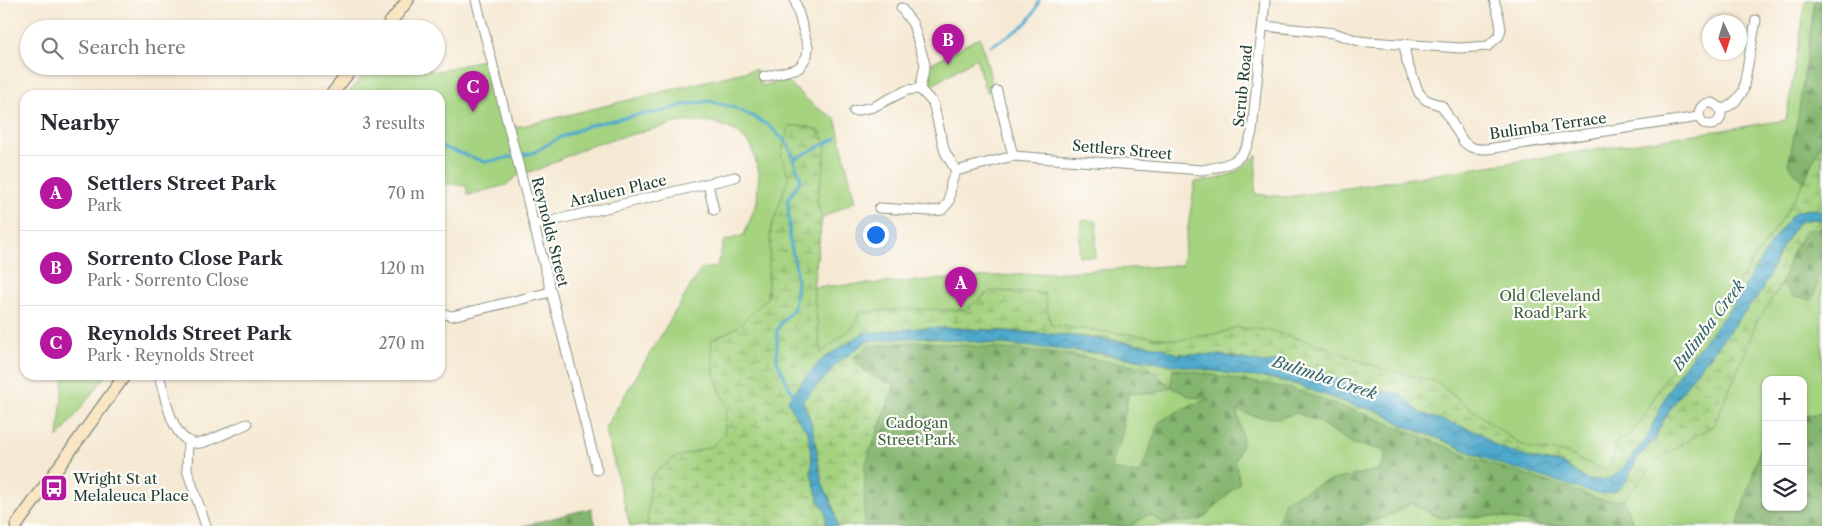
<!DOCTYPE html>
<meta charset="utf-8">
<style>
:root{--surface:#fff;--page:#f7f7f7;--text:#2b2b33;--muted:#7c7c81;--line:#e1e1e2;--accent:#b5179e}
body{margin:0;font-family:"Libre Caslon Text",serif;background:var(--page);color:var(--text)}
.controls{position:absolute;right:15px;bottom:15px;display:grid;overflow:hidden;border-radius:10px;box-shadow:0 1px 4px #0004}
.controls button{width:45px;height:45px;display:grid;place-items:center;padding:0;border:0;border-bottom:1px solid var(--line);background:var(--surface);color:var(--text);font:25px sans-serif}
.compass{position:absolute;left:1702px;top:15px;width:45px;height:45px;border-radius:50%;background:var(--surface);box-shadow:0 1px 4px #0004;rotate:176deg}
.you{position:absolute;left:875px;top:234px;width:18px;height:18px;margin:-12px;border:4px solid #fff;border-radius:50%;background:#1a73e8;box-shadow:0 0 0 8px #1a73e833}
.badge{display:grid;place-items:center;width:32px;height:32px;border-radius:50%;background:var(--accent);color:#fff;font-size:16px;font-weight:700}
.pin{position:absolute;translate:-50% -41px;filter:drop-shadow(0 1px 2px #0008)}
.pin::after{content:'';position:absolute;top:26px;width:18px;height:15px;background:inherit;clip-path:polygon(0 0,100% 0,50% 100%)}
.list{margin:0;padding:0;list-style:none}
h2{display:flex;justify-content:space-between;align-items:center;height:65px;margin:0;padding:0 20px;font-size:21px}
h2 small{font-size:16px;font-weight:400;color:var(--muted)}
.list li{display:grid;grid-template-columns:32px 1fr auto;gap:15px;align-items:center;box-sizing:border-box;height:75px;padding:0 20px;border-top:1px solid var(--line)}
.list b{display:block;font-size:19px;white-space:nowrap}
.list p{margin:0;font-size:16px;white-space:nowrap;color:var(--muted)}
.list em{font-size:16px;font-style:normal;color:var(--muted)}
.icon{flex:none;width:28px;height:28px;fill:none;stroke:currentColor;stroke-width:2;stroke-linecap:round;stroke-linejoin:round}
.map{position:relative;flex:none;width:1822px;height:526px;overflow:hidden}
.search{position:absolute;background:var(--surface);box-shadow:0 1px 4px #0004;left:20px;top:20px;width:425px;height:55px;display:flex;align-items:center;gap:12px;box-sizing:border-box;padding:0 18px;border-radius:28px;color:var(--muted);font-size:19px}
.panel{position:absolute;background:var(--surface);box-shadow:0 1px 4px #0004;left:20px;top:90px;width:425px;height:290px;border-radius:15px}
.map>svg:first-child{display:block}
</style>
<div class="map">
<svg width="1822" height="526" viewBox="0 0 1822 526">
<defs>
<pattern id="forest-firs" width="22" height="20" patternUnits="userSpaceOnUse" patternTransform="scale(1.25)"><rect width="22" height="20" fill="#84b56e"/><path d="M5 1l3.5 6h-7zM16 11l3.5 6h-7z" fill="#6b945b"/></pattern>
<pattern id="wetland-marsh" width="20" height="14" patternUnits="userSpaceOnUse" patternTransform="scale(1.25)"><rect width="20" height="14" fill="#a5d380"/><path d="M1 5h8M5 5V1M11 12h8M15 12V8" fill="none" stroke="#86ac6a"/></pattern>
<pattern id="water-waves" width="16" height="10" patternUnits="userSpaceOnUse" patternTransform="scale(1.25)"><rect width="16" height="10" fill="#4ea9cc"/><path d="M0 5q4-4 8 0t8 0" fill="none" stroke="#408ba6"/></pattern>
</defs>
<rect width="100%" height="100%" fill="#fdfcf7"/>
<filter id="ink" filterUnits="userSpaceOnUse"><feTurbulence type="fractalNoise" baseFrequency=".02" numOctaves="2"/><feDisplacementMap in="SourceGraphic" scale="10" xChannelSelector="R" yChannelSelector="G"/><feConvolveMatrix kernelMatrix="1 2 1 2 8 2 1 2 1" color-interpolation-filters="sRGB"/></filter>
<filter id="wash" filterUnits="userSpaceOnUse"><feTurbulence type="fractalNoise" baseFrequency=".0096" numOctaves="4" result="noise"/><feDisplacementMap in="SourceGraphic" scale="20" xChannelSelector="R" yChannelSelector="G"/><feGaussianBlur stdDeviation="1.12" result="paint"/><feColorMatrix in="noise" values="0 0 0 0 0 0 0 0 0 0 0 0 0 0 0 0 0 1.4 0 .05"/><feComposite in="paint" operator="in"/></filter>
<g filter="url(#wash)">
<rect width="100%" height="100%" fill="#f6e9d4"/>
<!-- green -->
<g fill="#a5d380" stroke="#62885a" fill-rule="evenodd">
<path d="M1806 0H1822V211L1810 209 1682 369 1668 392 1606 480 1479 432 1254 360 1220 355 1176 354 1161 347 1101 338 864 333 788 400 826 526H630L605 428 701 269 717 267 724 241 744 235 757 202 759 172 751 145 736 131 713 122H680L591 145 537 170 521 173 506 185 468 195 466 186 440 183V95H347L370 66H426L434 72 491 58 510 129 756 69 761 86 786 80 814 106 835 118 855 201 822 218 813 287 1182 265 1195 182C1227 178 1233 177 1257 155L1255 194 1288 197 1786 120Z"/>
<polygon points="980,37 994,90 986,92 976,58 929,87 932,63"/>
<polygon points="1081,220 1097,221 1095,257 1079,256"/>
<path d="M1822 220V526H836L821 478 802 401 814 388 867 341 921 337 1270 378 1298 385 1511 468 1605 494 1797 223ZM1766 380H1803V507H1766Z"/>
<polygon points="64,375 106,375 58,438"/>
</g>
<!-- forest -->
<g fill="url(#forest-firs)" stroke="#527951" fill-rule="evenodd">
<polygon points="1815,0 1822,0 1822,140 1804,182 1788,165 1798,117"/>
<path d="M1822 228C1822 256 1822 274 1812 300L1795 297 1781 285 1792 252 1806 230Z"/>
<path d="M919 341 1071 355 1149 368 1171 386 1173 368 1293 389 1375 418 1479 460 1604 500H1623L1635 526H1539L1533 523 1494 516 1440 518 1411 503 1391 515 1359 526H1277L1285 501 1324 482 1380 469 1387 451 1353 444 1317 421 1297 413 1279 418 1257 417 1237 410 1243 440 1235 461 1240 483 1201 520 1164 524 1149 514 1131 526H864L865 465 895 386 871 376 852 359 868 346ZM1171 387 1191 397 1209 399 1184 408 1159 422 1140 474 1111 469 1122 435 1128 393 1155 394Z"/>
<polygon points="1820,413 1822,418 1822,526 1737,526 1766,429 1766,507 1803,507 1803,416"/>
<polygon points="591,508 596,526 523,526"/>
</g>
<!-- wetland -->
<g fill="url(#wetland-marsh)" stroke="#62885a">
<polygon points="789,126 806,126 820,131 826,145 824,164 817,200 822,218 813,288 821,353 854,326 860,312 911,309 965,310 990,291 1044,293 1051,325 1178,340 1221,333 1236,327 1271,331 1327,347 1352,358 1380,368 1437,382 1466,405 1518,443 1531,448 1567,453 1594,466 1604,469 1610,467 1618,440 1631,434 1644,417 1661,385 1699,332 1733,290 1785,214 1804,182 1822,140 1822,211 1810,209 1795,212 1734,304 1682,369 1668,392 1646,439 1619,473 1606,480 1587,480 1563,464 1526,457 1496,446 1479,432 1420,413 1409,401 1397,393 1369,391 1280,361 1265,363 1220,355 1176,354 1161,347 1101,338 1024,332 954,328 864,333 824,358 805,378 799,387 795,415 808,433 812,461 811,473 819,501 827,512 826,526 647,526 651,476 674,458 713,446 724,435 727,408 714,374 711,340 738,327 767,298 771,229 789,176 781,156"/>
<path d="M1812 219 1822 220V228L1806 230 1792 252 1781 285 1755 325 1745 353 1714 425 1660 458 1623 500H1604L1479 460 1375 418 1293 389 1173 368 1171 387 1149 368 1071 355 919 341 869 346 852 359 871 376 895 385 865 465 864 526H836C835 520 835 512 833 506 829 496 823 488 821 477 815 451 816 425 802 401L827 376 835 365 867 341 899 338 921 337 1063 349 1270 378 1298 385 1352 405 1381 412 1405 426 1440 439 1478 456 1584 490 1633 469 1637 458 1656 438 1658 430 1676 400 1691 379 1762 290 1780 251 1797 223Z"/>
</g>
<!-- water -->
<path fill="url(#water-waves)" stroke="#367380" d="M1810 209 1822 211V220L1812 219 1797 223 1780 251 1762 290 1691 379 1676 400 1658 430 1656 438 1637 458 1626 482 1615 491 1604 494 1584 490 1494 462 1440 439 1405 426 1381 412 1352 405 1298 385 1270 378 1245 376 1101 353 921 337 867 341 835 365 827 376 802 401C816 426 815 450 821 477 823 488 829 496 833 507 835 512 836 520 837 526H826V512L819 501 811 473 812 461 808 433 795 415 788 400 805 378 824 358 864 333 919 328H954L1064 335 1161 347 1176 354 1220 355 1265 363 1280 361 1305 367 1369 391 1397 393 1409 401 1420 413 1479 432 1496 446 1526 457 1563 464 1587 480H1606L1619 473 1646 439 1668 392 1682 369 1734 304 1770 244 1787 221 1795 212Z"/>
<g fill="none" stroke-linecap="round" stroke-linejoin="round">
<!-- stream -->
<g stroke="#4ea9cc" stroke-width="3">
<path d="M991 46C1011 34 1033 25 1039 0"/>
<polyline points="440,146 485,162 533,153 559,138 590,125 642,114 662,112 683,105 709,101 732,107 754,117 769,126 788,144 801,179 788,200 790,242 796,268 797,284 794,308 782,322 777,330 777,361 794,397"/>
<polyline points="793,160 836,138"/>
</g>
</g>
</g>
<g filter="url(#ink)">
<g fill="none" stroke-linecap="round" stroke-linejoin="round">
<!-- street casing -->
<g stroke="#8a9384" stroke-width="11">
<g id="street">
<polyline points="476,0 597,470"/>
<polyline points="901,8 913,24 925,64 920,89"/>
<polyline points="1263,26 1334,33 1359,41 1368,42 1461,48 1488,46 1499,36 1501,29 1499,17 1494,0"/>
<path d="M1404 44 1407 62 1419 93 1426 100 1442 106 1463 141C1470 149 1477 149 1487 149L1699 117"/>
<polyline points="764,77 799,68 807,56 808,47 795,0"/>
<polyline points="997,91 1013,156"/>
<circle cx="1710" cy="114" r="11"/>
<path d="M1720 110C1731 106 1737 101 1743 91L1756 20"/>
<path d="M854 111 873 107 907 90 920 89 933 103 945 152 956 171 1013 156 1202 170C1230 165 1245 162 1252 132L1265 0"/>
<polyline points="708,184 714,210"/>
<polyline points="879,208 930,211 942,210 949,202 951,183 956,171"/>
<polyline points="535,225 735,177"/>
<polyline points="440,313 452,316 551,292"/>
<path d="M159 375C165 394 172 447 200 443 211 441 235 429 247 424"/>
<polyline points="188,442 187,470 206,526"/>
</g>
</g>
<!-- secondary casing -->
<g stroke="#8a9384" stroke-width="14">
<g id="secondary">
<polyline points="385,29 408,0"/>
<polyline points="331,95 354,66"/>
<polyline points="16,526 125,375"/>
</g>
</g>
<!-- street -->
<use href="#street" stroke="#fff" stroke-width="9"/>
<!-- secondary -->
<use href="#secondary" stroke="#fbe6c4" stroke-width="11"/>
</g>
</g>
<!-- icons -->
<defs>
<g id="bus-square" transform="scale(1.4375)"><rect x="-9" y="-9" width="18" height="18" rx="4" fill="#b5179e" stroke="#fdfcf7"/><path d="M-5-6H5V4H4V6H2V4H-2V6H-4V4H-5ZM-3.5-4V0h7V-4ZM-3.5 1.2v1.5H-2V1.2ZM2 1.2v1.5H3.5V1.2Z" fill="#fff"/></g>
</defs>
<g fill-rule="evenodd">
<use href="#bus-square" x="54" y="488"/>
</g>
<g text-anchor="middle" stroke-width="4.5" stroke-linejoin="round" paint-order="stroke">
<!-- street labels -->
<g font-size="15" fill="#1f3d34" stroke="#fdfcf7">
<text transform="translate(1243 86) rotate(-84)" y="5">Scrub Road</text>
<text transform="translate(1548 126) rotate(-8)" y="5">Bulimba Terrace</text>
<text transform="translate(1122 150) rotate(5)" y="5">Settlers Street</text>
<text transform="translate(618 191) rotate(-13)" y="5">Araluen Place</text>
<text transform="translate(550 232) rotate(76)" y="5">Reynolds Street</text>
</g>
<!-- park labels -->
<g font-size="15" fill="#406247" stroke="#fdfcf7">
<text x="1550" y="301">Old Cleveland<tspan x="1550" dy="17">Road Park</tspan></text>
<text x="917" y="428">Cadogan<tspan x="917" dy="17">Street Park</tspan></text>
</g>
<!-- poi labels -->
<g font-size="15" fill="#1f3d34" stroke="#fdfcf7" text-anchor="start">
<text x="73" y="484">Wright St at<tspan x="73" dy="17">Melaleuca Place</tspan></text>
</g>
<!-- water labels -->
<g font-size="16" font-style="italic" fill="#2f6369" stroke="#fdfcf7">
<text transform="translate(1708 325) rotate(-53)" y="6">Bulimba Creek</text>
<text transform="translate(1325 377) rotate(18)" y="6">Bulimba Creek</text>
</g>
</g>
</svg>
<div class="controls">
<button>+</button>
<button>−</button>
<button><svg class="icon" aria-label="layers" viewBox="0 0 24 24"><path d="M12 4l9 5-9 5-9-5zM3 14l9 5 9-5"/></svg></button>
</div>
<svg class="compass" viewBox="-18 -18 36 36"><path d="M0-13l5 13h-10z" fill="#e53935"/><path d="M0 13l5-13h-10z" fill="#7c7c81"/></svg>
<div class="you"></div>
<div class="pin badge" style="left:961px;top:308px">A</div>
<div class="pin badge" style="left:948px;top:65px">B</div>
<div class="pin badge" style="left:473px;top:112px">C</div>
<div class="search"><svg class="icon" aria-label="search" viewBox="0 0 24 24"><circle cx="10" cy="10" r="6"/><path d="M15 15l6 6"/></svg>Search here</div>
<section class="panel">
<h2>Nearby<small>3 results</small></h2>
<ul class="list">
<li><span class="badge">A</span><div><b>Settlers Street Park</b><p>Park</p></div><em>70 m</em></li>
<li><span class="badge">B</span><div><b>Sorrento Close Park</b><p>Park · Sorrento Close</p></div><em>120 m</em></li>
<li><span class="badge">C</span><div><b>Reynolds Street Park</b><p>Park · Reynolds Street</p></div><em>270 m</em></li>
</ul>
</section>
</div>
